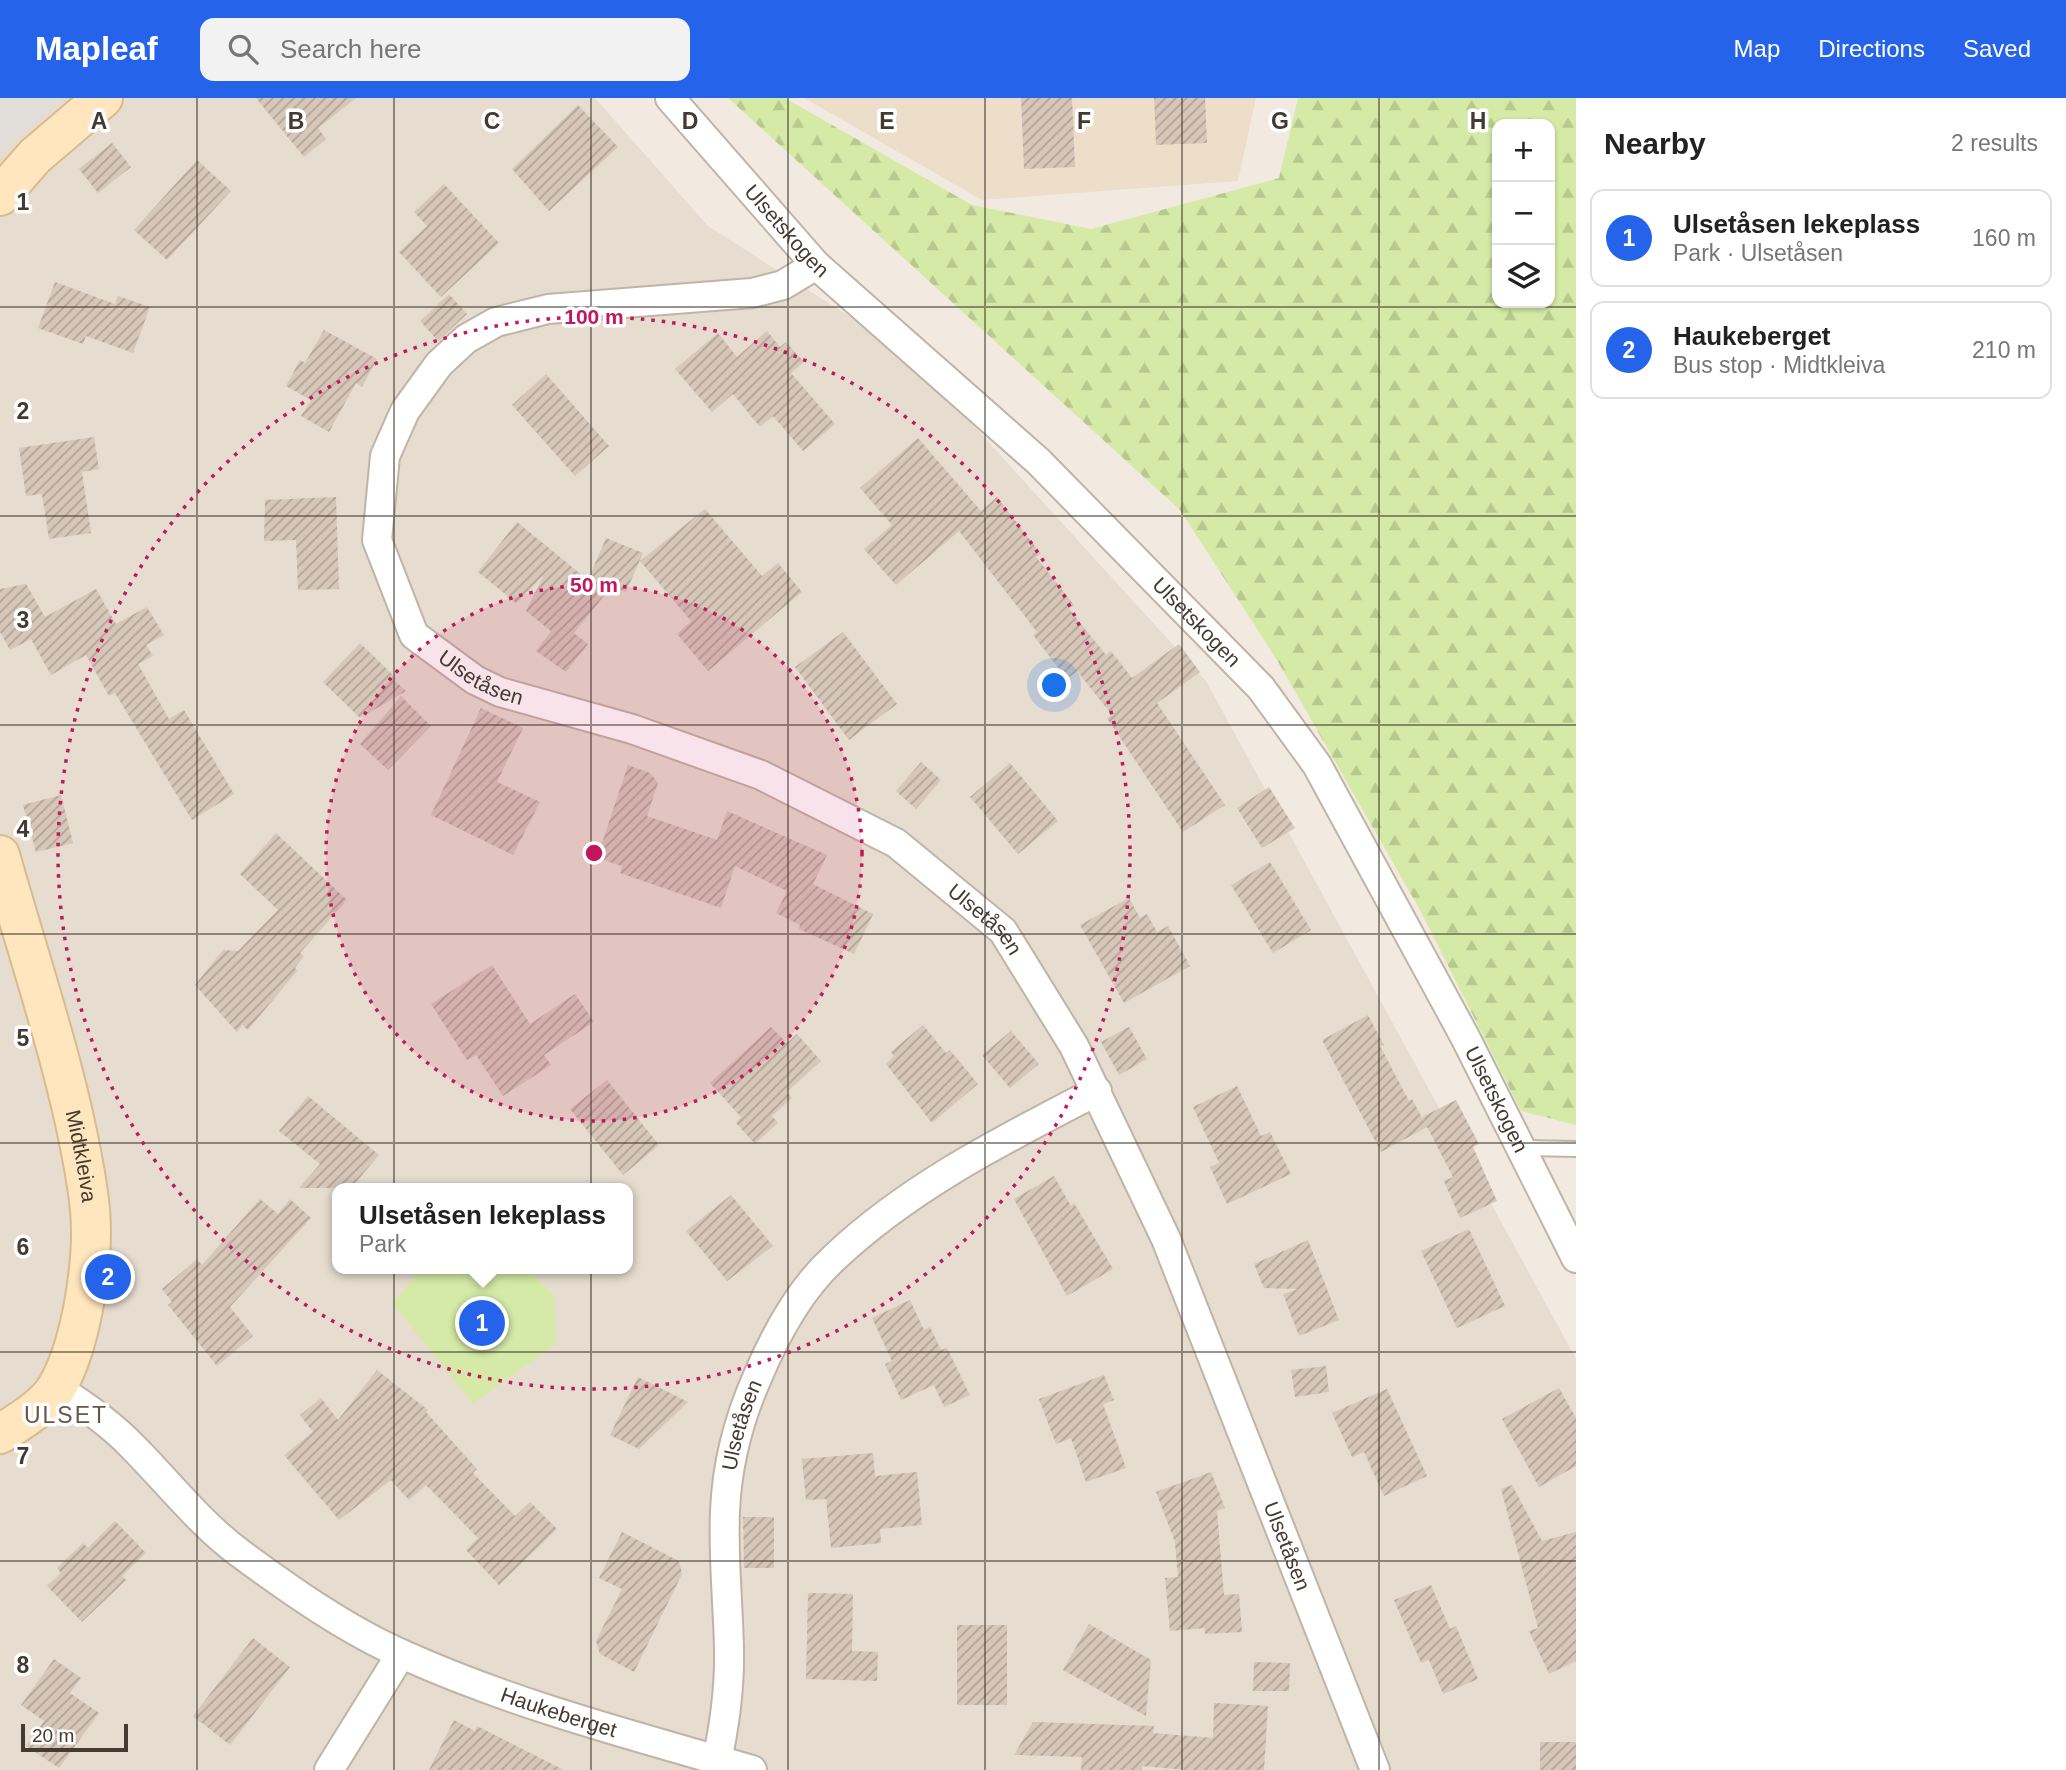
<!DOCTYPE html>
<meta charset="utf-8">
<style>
:root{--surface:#fff;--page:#f2f2f2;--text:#222;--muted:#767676;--line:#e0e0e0;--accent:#2563eb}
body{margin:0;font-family:Helvetica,sans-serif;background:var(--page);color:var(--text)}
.controls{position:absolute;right:21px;top:21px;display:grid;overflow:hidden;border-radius:14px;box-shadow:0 2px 5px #0004}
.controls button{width:63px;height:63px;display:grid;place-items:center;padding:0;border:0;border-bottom:2px solid var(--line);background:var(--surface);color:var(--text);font:35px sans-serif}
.scale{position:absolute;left:21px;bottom:18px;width:107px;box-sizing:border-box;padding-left:7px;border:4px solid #433a32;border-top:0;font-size:19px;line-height:24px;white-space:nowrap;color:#433a32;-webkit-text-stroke:5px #fff;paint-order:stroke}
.you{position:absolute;left:1055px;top:588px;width:24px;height:24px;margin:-18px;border:5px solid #fff;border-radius:50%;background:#1a73e8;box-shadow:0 0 0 10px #1a73e833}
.badge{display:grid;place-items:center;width:46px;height:46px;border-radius:50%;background:var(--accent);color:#fff;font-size:23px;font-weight:700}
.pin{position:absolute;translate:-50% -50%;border:4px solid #fff;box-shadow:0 2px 7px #0006}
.popup{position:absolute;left:332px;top:1085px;width:301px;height:91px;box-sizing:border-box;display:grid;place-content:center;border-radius:14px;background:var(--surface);filter:drop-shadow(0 2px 5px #0005);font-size:23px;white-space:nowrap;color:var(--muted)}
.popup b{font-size:26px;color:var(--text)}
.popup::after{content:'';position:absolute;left:50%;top:100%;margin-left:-14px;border:14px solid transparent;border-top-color:var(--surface)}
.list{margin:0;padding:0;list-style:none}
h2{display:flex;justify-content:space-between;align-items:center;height:91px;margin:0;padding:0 28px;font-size:30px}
h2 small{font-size:23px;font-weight:400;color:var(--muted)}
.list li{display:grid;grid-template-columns:46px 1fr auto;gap:21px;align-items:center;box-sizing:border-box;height:98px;margin:0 14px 14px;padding:0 14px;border:2px solid var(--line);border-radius:14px}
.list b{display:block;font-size:26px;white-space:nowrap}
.list p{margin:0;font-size:23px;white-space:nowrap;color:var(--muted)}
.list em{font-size:23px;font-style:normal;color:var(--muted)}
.icon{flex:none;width:38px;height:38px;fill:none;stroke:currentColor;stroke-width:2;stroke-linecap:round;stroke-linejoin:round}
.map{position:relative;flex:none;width:1576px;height:1672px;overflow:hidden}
header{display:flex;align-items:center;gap:42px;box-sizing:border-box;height:98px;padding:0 35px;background:var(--accent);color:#fff}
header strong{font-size:33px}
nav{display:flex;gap:38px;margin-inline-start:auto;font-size:24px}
.search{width:490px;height:63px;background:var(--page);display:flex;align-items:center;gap:18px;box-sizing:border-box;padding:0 24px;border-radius:14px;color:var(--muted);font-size:26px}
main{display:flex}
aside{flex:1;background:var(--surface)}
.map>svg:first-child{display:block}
</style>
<header>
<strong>Mapleaf</strong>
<div class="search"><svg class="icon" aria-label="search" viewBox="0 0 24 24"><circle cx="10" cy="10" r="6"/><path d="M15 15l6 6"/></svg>Search here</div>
<nav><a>Map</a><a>Directions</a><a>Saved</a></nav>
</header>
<main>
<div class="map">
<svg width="1576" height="1672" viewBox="0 0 1576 1672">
<defs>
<pattern id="forest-firs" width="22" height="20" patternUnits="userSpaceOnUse" patternTransform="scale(1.75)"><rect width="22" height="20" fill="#d5eaa6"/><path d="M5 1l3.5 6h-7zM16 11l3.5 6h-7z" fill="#b8c98f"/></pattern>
<pattern id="building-hatch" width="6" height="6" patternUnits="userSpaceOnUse" patternTransform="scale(1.75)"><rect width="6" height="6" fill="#d7c7b9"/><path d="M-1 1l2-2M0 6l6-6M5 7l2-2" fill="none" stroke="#b0a397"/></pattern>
</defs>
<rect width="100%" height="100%" fill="#f2eae1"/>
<!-- residential -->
<path fill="#e6dccf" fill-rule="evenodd" d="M0 0H595L708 128 908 256 1206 583 1576 1261V1672H0ZM337 1090H627V1171H337Z"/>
<!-- education -->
<polygon fill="#eddeca" points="804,0 1256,0 1238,83 982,102"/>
<!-- forest -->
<path fill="url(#forest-firs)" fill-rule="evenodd" d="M728 0H785L972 107 1091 131 1279 80 1298 0H1576V1027L1521 1013 1420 812 1277 562 1180 412ZM1497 26H1550V205H1497Z"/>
<!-- park -->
<polygon fill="#d5eaa6" points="421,1171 527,1171 554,1197 556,1245 473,1306 393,1205"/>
<!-- parking -->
<polygon fill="#e2deda" points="0,0 63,0 0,53"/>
<!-- building -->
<g fill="url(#building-hatch)">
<polygon points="256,0 356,0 318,30 326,41 304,59"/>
<polygon points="1021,0 1072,0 1075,69 1024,71"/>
<polygon points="1154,0 1205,0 1207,45 1156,47"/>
<polygon points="578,7 618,49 549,113 512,71"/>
<polygon points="112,45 131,69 98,95 79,71"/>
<polygon points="197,62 231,93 167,162 134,132"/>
<polygon points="444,86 499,145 441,199 399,154 427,128 414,114"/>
<polygon points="55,184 115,206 118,198 150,209 133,255 86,238 83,246 38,230"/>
<polygon points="449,196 467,216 438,243 420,223"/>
<polygon points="324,232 377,261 362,289 356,285 329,334 301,318 311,302 286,288 300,262 305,265"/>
<polygon points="767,233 780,249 786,244 804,264 791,275 835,326 803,353 773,318 760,329 733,296 712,314 675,271 718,235 737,259"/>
<polygon points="546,276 609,348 575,378 512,307"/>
<polygon points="94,339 99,371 82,374 91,435 49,441 42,396 26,398 19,350"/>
<polygon points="918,340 981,413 997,399 1041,456 1036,459 1074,507 1069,511 1106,557 1111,553 1132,580 1179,546 1200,574 1157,605 1225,707 1183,734 1107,620 1112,617 1077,573 1067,581 1033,537 1037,534 959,433 896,487 864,451 892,427 860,390"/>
<polygon points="336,399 339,491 298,492 296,442 264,443 265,402"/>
<polygon points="705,411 762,478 778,465 802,494 708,573 677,536 691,523 640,463"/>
<polygon points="517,424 588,482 606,440 643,455 626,494 612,488 574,535 588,546 566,574 536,553 551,533 526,513 544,477 516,505 478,474"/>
<polygon points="26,486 45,519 96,491 116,526 147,509 164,537 146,547 153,558 138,566 169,621 184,612 234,696 192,722 115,595 109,598 86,557 51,577 31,541 10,552 0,534 0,491"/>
<polygon points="843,534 897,606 849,642 795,569"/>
<polygon points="360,545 396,580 394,582 406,593 360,620 323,584"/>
<polygon points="401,598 431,628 388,672 360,646"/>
<polygon points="481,610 523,630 497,684 540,704 513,757 431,717"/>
<polygon points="921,664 941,682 916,711 896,693"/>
<polygon points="1010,665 1058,723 1018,756 970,699"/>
<polygon points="628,667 650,675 658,685 647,718 717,742 727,713 827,757 813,786 873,816 854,856 799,831 800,827 776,815 787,793 735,768 721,810 620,775 622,768 597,760"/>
<polygon points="1269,689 1295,730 1262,750 1237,710"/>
<polygon points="61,697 73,745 36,754 23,707"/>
<polygon points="276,735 347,802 300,855 304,858 295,870 297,873 248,932 242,927 237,934 195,887 223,852 238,853 278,812 240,776"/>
<polygon points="1270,764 1311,832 1273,855 1231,787"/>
<polygon points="1129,800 1140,820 1147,816 1157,834 1168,828 1190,868 1124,905 1080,827"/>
<polygon points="492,867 530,926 575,896 594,924 544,957 551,967 503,998 476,957 467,962 431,906"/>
<polygon points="1368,917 1384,947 1380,948 1409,1003 1412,1001 1427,1029 1381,1054 1322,942"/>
<polygon points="923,927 946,955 950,952 978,986 932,1025 886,966 894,958 891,954"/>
<polygon points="771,929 787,945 797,936 821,963 787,994 792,1000 772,1018 778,1025 755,1046 736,1025 741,1019 710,985"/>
<polygon points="1129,929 1147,961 1119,977 1101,944"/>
<polygon points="1011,933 1039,966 1010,990 982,957"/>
<polygon points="607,982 659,1047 623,1077 570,1011"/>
<polygon points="1237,988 1261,1038 1270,1034 1291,1076 1227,1106 1210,1069 1219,1065 1193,1009"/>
<polygon points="308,998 379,1057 351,1090 299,1090 320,1066 279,1033"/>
<polygon points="1456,1002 1479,1046 1473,1049 1497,1103 1460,1120 1444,1083 1453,1079 1422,1019"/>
<polygon points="1054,1078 1071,1108 1074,1105 1113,1171 1067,1198 1014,1101"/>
<polygon points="731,1097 773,1148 727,1183 686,1133"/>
<polygon points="260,1101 278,1116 290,1101 311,1120 230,1209 253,1238 217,1268 168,1207 172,1204 162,1191 197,1161 202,1167"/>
<polygon points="1469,1131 1505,1208 1457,1230 1421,1153"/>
<polygon points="1308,1142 1339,1222 1299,1238 1283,1196 1298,1191 1264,1190 1254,1166"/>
<polygon points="910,1202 924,1232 930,1229 941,1252 947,1250 970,1297 944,1309 934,1287 901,1302 885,1266 892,1263 872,1220"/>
<polygon points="1326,1268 1329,1294 1295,1299 1291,1272"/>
<polygon points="377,1272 428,1312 426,1314 477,1371 473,1375 515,1418 530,1404 557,1431 499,1487 466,1452 478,1440 426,1387 409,1402 391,1382 339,1422 284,1357 313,1334 300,1317 321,1300 338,1322"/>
<polygon points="1104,1277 1114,1302 1103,1306 1126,1370 1086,1384 1071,1340 1056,1346 1039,1301"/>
<polygon points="638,1279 688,1304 639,1351 610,1337"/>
<polygon points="1559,1290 1576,1320 1576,1368 1539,1389 1502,1321"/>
<polygon points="1387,1291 1427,1378 1384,1398 1364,1354 1352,1359 1332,1315"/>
<polygon points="873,1355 875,1378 917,1374 922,1427 880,1431 881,1445 831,1450 826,1401 806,1402 802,1361"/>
<polygon points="1211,1374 1225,1410 1217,1413 1224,1497 1239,1496 1242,1534 1205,1536 1205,1530 1170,1533 1165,1480 1178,1479 1175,1444 1156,1394"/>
<polygon points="1512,1387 1542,1443 1576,1434 1576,1563 1549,1576 1529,1533 1538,1530 1501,1391"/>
<polygon points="743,1419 774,1419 774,1470 744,1470"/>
<polygon points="115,1423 146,1455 122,1478 126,1482 82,1524 47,1488 61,1475 57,1470 83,1445 88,1450"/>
<polygon points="622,1434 679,1463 682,1476 634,1574 600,1556 596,1543 622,1491 599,1480"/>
<polygon points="1431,1487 1450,1531 1456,1528 1478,1581 1443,1596 1429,1562 1421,1565 1394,1502"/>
<polygon points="808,1495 853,1496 852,1553 878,1554 877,1583 806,1581"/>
<polygon points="1089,1526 1151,1562 1146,1618 1063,1572"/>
<rect x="957" y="1527" width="50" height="80"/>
<polygon points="253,1540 290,1569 230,1647 193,1618"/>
<polygon points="54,1561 81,1580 70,1595 99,1615 59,1670 26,1648 44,1623 21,1607"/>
<polygon points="1254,1564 1290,1565 1289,1593 1253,1593"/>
<polygon points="1214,1605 1268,1608 1264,1672 1186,1672 1142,1668 1142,1672 1081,1672 1082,1659 1014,1657 1033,1624 1154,1628 1153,1635 1213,1640"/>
<polygon points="454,1622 475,1633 477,1628 564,1672 429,1672"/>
<rect x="1540" y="1644" width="36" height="28"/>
</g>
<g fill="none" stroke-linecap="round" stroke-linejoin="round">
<!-- lane casing -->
<g stroke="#c0b4a6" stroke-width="18">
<polyline id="lane" points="1522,1050 1576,1051"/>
</g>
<!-- street casing -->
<g stroke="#c0b4a6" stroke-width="32">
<g id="street">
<path id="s1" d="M670 0 816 167 1038 363 1261 590 1317 667 1465 939 1576 1160"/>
<path id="s2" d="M816 167 783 187 752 195 548 211 496 224 466 241 439 266 405 313 385 358 377 442 414 537 475 582 500 594 632 631 761 677 882 738 896 745 1003 833 1074 948 1166 1141 1375 1672"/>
<path id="s3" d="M57 1290C84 1307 110 1325 132 1348 168 1384 200 1426 241 1456 290 1492 348 1533 404 1557 515 1607 635 1638 752 1672"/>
<polyline points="329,1672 401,1556"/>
<path id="s4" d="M715 1672C724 1632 730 1592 729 1551 728 1505 723 1459 725 1413 727 1366 738 1323 757 1280 775 1237 799 1192 834 1160 910 1088 1005 1041 1097 993"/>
</g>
</g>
<!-- secondary casing -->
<g stroke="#d8bb8f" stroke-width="42">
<g id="secondary">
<polyline points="0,98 35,58 103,0"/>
<path id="s5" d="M0 757C31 868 74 989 89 1102 96 1154 83 1243 57 1289 45 1309 19 1324 0 1336"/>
</g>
</g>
<!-- lane -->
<use href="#lane" stroke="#fff" stroke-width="14"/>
<!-- street -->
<use href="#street" stroke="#fff" stroke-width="28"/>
<!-- secondary -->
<use href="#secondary" stroke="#ffe6be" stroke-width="38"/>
</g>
<!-- grid -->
<path fill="none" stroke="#433a32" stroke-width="2" stroke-opacity="0.55" d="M197 0V1672M394 0V1672M591 0V1672M788 0V1672M985 0V1672M1182 0V1672M1379 0V1672M0 209H1576M0 418H1576M0 627H1576M0 836H1576M0 1045H1576M0 1254H1576M0 1463H1576"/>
<!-- distance rings -->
<circle cx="594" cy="755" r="268" fill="#c2185b" fill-opacity=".12"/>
<g fill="none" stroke="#c2185b" stroke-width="3.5" stroke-dasharray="3.5 7">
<circle cx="594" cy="755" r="268"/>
<circle cx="594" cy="755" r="536"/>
</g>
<g text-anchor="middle" stroke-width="7" stroke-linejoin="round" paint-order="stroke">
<!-- street labels -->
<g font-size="21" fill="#433a32" stroke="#fff">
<text dy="7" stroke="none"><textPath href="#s1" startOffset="177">Ulsetskogen</textPath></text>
<text dy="7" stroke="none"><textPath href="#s1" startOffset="744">Ulsetskogen</textPath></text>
<text dy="7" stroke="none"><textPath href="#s2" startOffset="774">Ulsetåsen</textPath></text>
<text dy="7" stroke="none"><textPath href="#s2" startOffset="1340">Ulsetåsen</textPath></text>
<text dy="7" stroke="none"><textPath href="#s1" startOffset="1311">Ulsetskogen</textPath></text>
<text dy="7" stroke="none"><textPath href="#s5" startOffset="312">Midtkleiva</textPath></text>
<text dy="7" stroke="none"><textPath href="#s4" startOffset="348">Ulsetåsen</textPath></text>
<text dy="7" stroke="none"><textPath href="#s2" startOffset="2040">Ulsetåsen</textPath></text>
<text dy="7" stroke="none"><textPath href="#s3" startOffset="606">Haukeberget</textPath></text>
</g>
<!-- neighbourhood labels -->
<g font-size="23" letter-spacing="2" fill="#675648" stroke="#fff">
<text x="66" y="1325">ULSET</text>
</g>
</g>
<g font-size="23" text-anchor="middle" font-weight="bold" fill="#433a32" stroke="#fff" stroke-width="7" stroke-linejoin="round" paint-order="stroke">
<text x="99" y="31">A</text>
<text x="296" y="31">B</text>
<text x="492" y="31">C</text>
<text x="690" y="31">D</text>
<text x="887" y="31">E</text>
<text x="1084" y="31">F</text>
<text x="1280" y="31">G</text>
<text x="1478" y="31">H</text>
<text x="23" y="112">1</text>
<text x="23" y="321">2</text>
<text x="23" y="530">3</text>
<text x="23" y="739">4</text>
<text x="23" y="948">5</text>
<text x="23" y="1157">6</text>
<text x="23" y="1366">7</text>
<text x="23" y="1575">8</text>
</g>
<circle cx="594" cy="755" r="10" fill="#c2185b" stroke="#fff" stroke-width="3.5"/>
<g font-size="21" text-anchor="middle" font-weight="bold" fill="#c2185b" stroke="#fff" stroke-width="7" stroke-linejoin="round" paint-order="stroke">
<text x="594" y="226">100 m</text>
<text x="594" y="494">50 m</text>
</g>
</svg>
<div class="controls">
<button>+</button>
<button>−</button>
<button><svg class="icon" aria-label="layers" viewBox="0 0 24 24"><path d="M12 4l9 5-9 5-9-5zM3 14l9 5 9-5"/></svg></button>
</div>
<div class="scale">20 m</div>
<div class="you"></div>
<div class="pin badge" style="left:482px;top:1225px">1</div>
<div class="popup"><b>Ulsetåsen lekeplass</b>Park</div>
<div class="pin badge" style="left:108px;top:1179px">2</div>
</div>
<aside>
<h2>Nearby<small>2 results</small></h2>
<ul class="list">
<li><span class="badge">1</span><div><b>Ulsetåsen lekeplass</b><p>Park · Ulsetåsen</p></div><em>160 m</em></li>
<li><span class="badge">2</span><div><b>Haukeberget</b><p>Bus stop · Midtkleiva</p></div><em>210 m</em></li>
</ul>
</aside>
</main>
